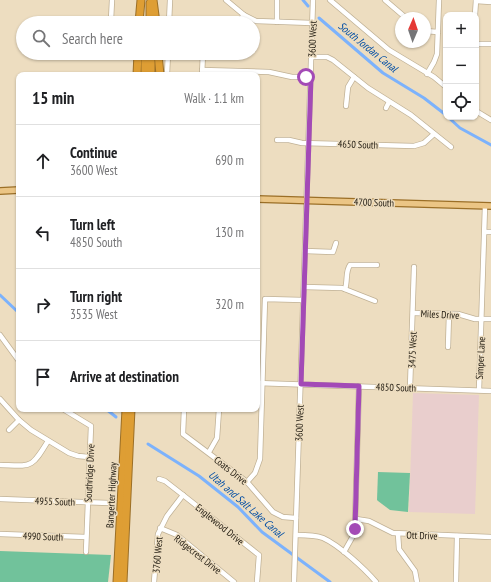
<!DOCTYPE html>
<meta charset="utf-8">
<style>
:root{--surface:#fff;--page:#f2f2f2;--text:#202124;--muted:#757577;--line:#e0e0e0}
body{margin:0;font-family:"PT Sans Narrow",sans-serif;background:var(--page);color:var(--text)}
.controls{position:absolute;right:12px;top:12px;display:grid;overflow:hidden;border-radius:8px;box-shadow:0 1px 3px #0004}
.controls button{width:36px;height:36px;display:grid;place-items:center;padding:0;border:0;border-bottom:1px solid var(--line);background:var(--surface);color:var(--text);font:20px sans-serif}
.compass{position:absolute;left:395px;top:12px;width:36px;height:36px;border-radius:50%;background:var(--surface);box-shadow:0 1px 3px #0004;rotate:2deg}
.stop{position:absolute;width:12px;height:12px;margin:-9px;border:3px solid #a34ab6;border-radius:50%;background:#fff}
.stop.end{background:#a34ab6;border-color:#fff;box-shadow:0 1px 4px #0008}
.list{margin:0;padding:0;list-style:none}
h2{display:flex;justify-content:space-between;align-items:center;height:52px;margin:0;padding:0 16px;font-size:17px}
h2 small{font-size:13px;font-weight:400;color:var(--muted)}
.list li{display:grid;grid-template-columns:26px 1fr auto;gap:12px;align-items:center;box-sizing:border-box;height:72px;padding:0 16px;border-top:1px solid var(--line)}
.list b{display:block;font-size:15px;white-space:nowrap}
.list p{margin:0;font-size:13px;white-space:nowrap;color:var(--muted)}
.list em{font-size:13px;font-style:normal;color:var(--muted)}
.icon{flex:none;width:22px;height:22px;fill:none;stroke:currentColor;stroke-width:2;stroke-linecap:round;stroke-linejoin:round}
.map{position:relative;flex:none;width:491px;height:582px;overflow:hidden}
.search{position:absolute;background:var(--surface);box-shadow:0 1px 3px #0004;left:16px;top:16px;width:244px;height:44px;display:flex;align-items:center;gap:10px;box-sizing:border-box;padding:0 14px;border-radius:22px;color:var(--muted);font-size:15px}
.panel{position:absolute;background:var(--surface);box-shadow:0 1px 3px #0004;left:16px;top:72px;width:244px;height:340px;border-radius:8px}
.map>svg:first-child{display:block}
</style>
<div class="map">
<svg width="491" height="582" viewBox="0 0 491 582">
<rect width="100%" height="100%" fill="#edddc0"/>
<!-- education -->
<polygon fill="#e9cecd" points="413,393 479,395 475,514 409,512"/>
<!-- green -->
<g fill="#71c29b">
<polygon points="378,472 410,473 408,512 390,510 378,501 377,500"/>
<polygon points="0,551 111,555 108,582 0,582"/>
</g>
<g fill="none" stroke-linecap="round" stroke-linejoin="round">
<!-- canal -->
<g stroke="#7cb2fc" stroke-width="3">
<polyline points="303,0 308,6"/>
<polyline points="319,18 383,73 424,98 446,115"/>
<polyline points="448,117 460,128 491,145"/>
<polyline points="0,295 19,313"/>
<polyline points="106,409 116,417"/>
<polyline points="148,444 199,476 238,507 262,532 330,582"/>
</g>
<!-- minor casing -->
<g stroke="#c0b195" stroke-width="6">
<g id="minor">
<polyline points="226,0 244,15 256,21 312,23"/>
<polyline points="277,0 277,22"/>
<polyline points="330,0 389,50 434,77 446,87"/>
<polyline points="385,0 406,18"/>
<polyline points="476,1 491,2"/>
<polyline points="475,15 476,0"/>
<polyline points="111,20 112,0"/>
<polyline points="240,20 244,15"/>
<polyline points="169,23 170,0"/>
<polyline points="425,31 438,32"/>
<polyline points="476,44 491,44"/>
<polyline points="311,57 327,57 333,60 368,88 411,115 451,147"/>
<polyline points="202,70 269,72 292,77 311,77"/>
<polyline points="427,74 434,62 437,54 439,0"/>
<polyline points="167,75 168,53"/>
<polyline points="202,75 203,53"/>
<polyline points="346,106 348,87 354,77"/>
<polyline points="386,108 389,102"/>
<polyline points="476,111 491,120"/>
<polyline points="277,140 289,140 302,143 414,146 424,143 434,134"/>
<polyline points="485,232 491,232"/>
<polyline points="305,251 333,252 336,243"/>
<polyline points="304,287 342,288 375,301"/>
<path d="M345 289C348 281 345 272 350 265H377"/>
<polyline points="413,313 458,314 475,319 491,319"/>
<polyline points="0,335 19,361"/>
<polyline points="448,347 449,314"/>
<polyline points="257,383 491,391"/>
<polyline points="410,388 414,267"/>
<polyline points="479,390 485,206"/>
<polyline points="0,399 19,420 31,430 69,453 78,456 89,457"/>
<polyline points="63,409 91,426 86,552"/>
<polyline points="184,409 183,434 247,482 273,512 283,517 296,518"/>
<polyline points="9,430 19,420"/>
<polyline points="209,452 217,438 219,409"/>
<path d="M0 465C32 466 31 469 48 441"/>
<polyline points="159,479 165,481 183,495 259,555 257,582"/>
<polyline points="247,482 255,473 260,459 265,299 303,300"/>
<polyline points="0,499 109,503"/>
<polyline points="356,519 369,521 393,533 491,537"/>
<polyline points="160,528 177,535 234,582"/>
<polyline points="0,534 86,537"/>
<polyline points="398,534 399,549 415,571 417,582"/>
<path d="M296 535C305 535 315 535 323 538 339 545 365 569 376 582"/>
<polyline points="344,552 353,536 355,524 359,386"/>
<polyline points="154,582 158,534 167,516 183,495"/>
<polyline points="294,582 313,0"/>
<polyline points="456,582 457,536"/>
</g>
</g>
<!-- major casing -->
<g stroke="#9b6f27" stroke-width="8">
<g id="major">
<polyline points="0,191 19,190"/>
<polyline points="257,199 491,206"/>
</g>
</g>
<!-- highway casing -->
<g stroke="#9b6f27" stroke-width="9">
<g id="highway">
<polyline points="153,0 156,23"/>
<polyline points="150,3 150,23"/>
<polyline points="139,23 141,0"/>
<polyline points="145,53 145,75"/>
<polyline points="151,53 151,75"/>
<polyline points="158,53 160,75"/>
<polyline points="137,75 138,53"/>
<polyline points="117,582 126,409"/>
<polyline points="123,582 131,409"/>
</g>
</g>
<!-- minor -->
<use href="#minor" stroke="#fff" stroke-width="4.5"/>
<!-- major -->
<use href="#major" stroke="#ebc585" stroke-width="5.5"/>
<!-- highway -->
<use href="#highway" stroke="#de9e34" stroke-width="7"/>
</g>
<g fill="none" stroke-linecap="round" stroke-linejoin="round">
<!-- route -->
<polyline stroke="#a34ab6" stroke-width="5" points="306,77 311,77 301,384 359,386 355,529"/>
</g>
<g text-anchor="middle" stroke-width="3" stroke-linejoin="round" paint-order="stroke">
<!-- street labels -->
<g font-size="10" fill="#1f190f" stroke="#edddc0">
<text transform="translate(312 39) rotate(-88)" y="4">3600 West</text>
<text transform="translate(358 144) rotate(2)" y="4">4650 South</text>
<text transform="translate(374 202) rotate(2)" y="4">4700 South</text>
<text transform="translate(440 314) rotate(3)" y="4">Miles Drive</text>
<text transform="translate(412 350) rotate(-88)" y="4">3475 West</text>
<text transform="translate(480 358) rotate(-87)" y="4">Simper Lane</text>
<text transform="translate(396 387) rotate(2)" y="4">4850 South</text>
<text transform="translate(299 423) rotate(-88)" y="4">3600 West</text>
<text transform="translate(231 470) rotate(38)" y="4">Coats Drive</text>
<text transform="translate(89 473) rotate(-87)" y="4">Southridge Drive</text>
<text transform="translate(111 495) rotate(-87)" y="4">Bangerter Highway</text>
<text transform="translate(55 501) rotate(2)" y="4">4955 South</text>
<text transform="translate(220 524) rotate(39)" y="4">Englewood Drive</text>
<text transform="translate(422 535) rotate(2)" y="4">Ott Drive</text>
<text transform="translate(43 536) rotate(2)" y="4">4990 South</text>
<text transform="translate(198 554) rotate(38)" y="4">Ridgecrest Drive</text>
<text transform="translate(157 555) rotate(-85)" y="4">3760 West</text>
</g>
<!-- water labels -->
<g font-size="11" font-style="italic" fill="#044fa4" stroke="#edddc0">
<text transform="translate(368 47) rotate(39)" y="4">South Jordan Canal</text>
<text transform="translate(246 504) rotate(41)" y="4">Utah and Salt Lake Canal</text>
</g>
</g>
</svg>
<div class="controls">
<button>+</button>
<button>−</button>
<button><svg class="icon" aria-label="locate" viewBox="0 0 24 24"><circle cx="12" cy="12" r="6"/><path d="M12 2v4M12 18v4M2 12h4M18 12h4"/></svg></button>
</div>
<svg class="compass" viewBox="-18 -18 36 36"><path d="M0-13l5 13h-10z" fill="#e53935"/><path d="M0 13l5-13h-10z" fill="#757577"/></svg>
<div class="stop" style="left:306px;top:77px"></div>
<div class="stop end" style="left:355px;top:529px"></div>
<div class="search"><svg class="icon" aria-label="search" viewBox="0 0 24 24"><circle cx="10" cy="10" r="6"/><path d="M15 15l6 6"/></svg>Search here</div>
<section class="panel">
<h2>15 min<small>Walk · 1.1 km</small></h2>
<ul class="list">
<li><svg class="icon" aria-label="ahead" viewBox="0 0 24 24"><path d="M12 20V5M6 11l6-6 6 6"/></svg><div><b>Continue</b><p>3600 West</p></div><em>690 m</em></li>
<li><svg class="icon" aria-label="left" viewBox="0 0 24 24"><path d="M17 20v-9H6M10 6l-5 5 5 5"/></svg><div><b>Turn left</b><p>4850 South</p></div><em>130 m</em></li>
<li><svg class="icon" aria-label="right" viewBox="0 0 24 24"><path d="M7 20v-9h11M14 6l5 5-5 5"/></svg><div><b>Turn right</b><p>3535 West</p></div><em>320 m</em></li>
<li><svg class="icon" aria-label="arrive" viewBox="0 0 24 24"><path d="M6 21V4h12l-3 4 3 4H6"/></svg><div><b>Arrive at destination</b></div></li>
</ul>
</section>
</div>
